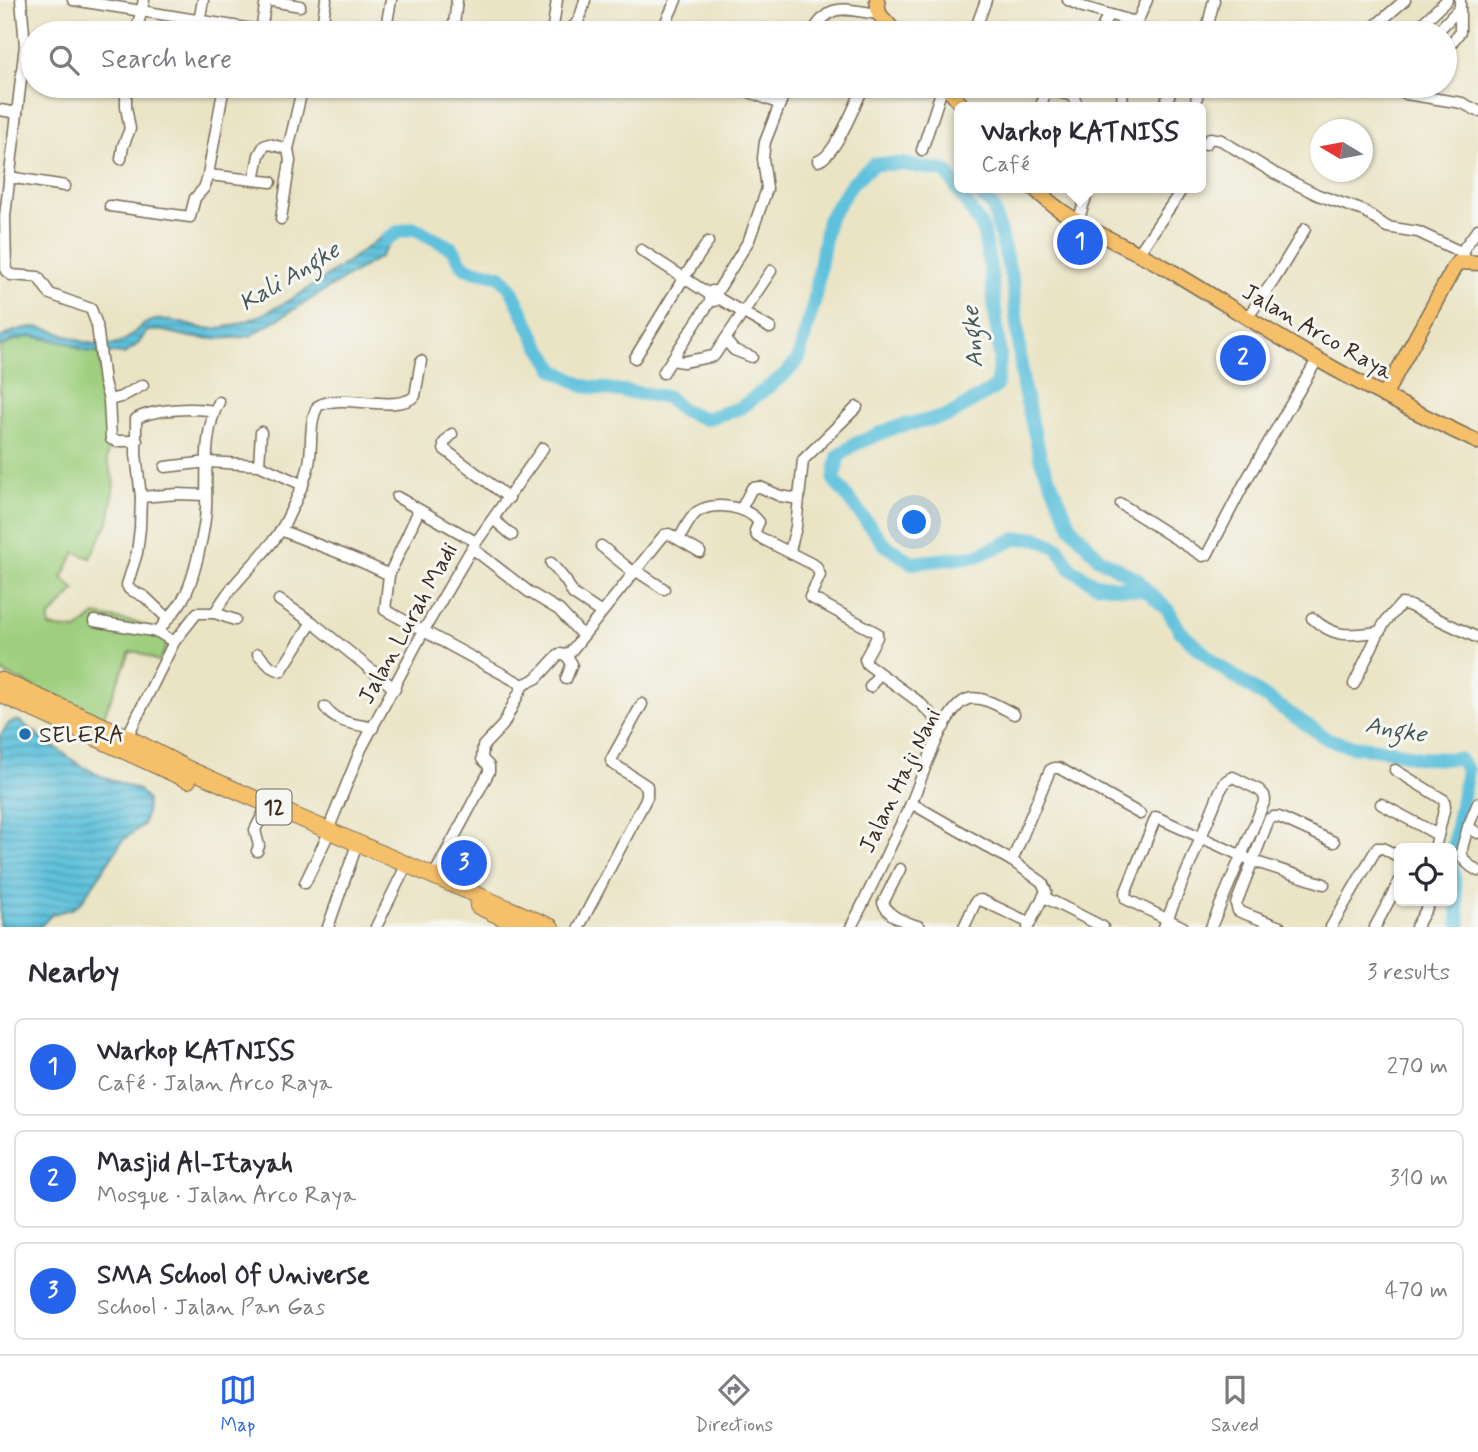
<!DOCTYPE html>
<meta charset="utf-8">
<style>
:root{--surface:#fff;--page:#f7f7f7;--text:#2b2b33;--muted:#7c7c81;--line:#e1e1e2;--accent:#2563eb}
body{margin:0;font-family:Mynerve,sans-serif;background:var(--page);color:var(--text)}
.controls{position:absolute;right:21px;bottom:21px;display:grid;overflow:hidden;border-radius:10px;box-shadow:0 2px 5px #0004}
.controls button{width:63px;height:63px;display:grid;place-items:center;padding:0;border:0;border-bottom:2px solid var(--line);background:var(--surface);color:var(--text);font:35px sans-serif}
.compass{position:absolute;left:1310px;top:119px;width:63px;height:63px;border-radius:50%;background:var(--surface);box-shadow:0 2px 5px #0004;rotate:280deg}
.you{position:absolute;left:915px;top:523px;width:24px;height:24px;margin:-18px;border:5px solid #fff;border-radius:50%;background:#1a73e8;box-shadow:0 0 0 10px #1a73e833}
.badge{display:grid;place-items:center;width:46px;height:46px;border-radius:50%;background:var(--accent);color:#fff;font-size:23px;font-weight:700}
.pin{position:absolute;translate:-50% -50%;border:4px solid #fff;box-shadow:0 2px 7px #0006}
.popup{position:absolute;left:954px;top:102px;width:252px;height:91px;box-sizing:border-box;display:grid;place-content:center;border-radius:10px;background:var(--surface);filter:drop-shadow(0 2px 5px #0005);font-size:23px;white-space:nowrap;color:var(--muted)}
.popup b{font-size:26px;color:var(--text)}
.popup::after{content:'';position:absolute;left:50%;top:100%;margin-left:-14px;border:14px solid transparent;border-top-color:var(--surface)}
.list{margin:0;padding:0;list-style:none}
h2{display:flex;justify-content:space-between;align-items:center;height:91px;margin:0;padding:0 28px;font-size:30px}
h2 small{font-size:23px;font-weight:400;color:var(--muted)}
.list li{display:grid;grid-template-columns:46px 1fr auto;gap:21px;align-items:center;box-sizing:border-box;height:98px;margin:0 14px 14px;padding:0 14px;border:2px solid var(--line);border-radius:10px}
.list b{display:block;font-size:26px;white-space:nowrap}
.list p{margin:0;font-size:23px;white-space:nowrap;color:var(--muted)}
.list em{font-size:23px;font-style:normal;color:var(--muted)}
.icon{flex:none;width:38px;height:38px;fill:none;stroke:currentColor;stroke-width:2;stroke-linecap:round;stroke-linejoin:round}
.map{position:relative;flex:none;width:1478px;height:927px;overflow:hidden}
.search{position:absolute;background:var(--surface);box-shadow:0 2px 5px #0004;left:21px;right:21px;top:21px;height:77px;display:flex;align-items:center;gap:18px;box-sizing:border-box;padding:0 24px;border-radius:38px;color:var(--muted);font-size:26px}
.sheet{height:427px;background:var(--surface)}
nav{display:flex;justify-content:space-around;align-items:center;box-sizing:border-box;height:98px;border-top:2px solid var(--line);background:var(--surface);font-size:19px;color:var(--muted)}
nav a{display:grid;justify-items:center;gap:4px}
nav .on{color:var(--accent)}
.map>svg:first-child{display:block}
</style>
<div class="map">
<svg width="1478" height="927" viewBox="0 0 1478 927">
<defs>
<pattern id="water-rules" width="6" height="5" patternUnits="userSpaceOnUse" patternTransform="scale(1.75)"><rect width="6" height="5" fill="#5ec1dc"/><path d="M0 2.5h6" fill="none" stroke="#4f9db2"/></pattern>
</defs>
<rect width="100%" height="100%" fill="#f6f6f2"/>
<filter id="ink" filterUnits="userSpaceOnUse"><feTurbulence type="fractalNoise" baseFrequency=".0143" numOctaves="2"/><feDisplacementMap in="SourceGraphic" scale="14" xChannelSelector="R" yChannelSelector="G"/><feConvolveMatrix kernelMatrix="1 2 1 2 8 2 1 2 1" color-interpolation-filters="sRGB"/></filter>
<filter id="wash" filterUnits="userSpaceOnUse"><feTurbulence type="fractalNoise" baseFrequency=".00686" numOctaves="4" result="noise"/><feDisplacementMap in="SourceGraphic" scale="28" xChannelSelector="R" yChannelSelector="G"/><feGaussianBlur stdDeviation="1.57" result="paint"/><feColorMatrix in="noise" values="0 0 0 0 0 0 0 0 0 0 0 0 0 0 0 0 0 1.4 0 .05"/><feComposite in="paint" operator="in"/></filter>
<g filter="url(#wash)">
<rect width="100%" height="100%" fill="#eae4c5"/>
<!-- grass -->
<path fill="#9ecf7e" stroke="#6c7c4e" stroke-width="2" d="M32 336C44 337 54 339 66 342 78 345 86 351 99 352L110 435 107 459 114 482 110 518 90 558 75 552 62 578 75 590 49 618V627L77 630 95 615 139 623 170 640 159 662 138 652H130L102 720 0 671V347L15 340Z"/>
<!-- water -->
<g fill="url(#water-rules)" stroke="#4c767d" stroke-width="2">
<path d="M398 226 403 235 391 243 380 257 250 336C230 339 210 340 190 337 175 334 160 328 146 332L139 343 125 354 84 351 68 343 32 336 15 340 0 347V338C46 310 63 345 106 345 134 345 133 323 156 320 178 318 198 332 220 328 266 321 321 281 359 253 373 244 384 233 398 226Z"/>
<polygon points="18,720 78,764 98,775 139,790 147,800 146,814 143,825 123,840 82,901 72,909 52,914 40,927 0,927 0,736 9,723"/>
</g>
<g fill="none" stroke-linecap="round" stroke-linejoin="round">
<!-- river -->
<g stroke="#5ec1dc" stroke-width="14">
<polyline points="974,188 993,207 1013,284 1023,386 1041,460 1071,527 1099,558 1138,580 1147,591"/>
<polyline points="387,239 398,232 414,228 453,249 461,263 468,269 501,276 512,291 537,342 555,370 583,386 668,397 680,409 705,419 740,408 783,376 798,360 814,302 828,220 852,183 874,164 903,164 946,171 983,229 991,273 1000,358 996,387 948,416 895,427 853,445 838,457 834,480 884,544 912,563 976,556 1015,539 1037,538 1058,548 1071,569 1095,584 1147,591 1168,610 1180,631 1216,664 1328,739 1350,746 1389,750 1420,758 1459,759 1467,770 1452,856"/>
<polyline points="1452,866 1460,927"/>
</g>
</g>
</g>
<g filter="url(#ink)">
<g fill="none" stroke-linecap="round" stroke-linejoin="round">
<!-- minor casing -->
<g stroke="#786b58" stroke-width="13">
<g id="minor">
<polyline points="21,0 25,45 5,216 6,271 11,275 38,277 50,294 91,309 97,325 104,382 109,400 111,439 116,441 137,441"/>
<polyline points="73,0 278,33"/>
<polyline points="267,0 300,6"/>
<polyline points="1068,0 1083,7 1132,21 1138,20 1147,0"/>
<polyline points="261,31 266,0"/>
<polyline points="504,32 512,33"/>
<polyline points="136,33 144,0"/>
<polyline points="197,33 203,0"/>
<polyline points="321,33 326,0"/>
<polyline points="385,33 391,0"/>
<polyline points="453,33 457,0"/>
<polyline points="552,33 557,0"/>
<path d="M556 33C579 28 579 22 585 0"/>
<polyline points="661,33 676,0"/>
<polyline points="756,33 762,29 775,33"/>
<path d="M812 33C832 0 843 10 879 14"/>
<polyline points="974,33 986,0"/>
<polyline points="1100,33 1108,15"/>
<polyline points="1206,33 1214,0"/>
<polyline points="1375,33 1375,26 1405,0"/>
<polyline points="1412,33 1447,0"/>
<polyline points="1436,33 1460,8"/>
<polyline points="1445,51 1460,32 1460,0"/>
<polyline points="283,86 302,89"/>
<polyline points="742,86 750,92 780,104"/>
<polyline points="1037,86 1073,96 1076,102 1074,107"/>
<polyline points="1116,86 1122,90 1123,107"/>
<polyline points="1406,94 1462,103 1478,111"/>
<polyline points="1041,107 1046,88"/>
<polyline points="1163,107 1174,86"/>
<polyline points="1195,107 1199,86"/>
<polyline points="0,110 17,113"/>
<polyline points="1206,144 1210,138 1221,140 1274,173 1318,195 1364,211 1387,227 1418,232 1463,253"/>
<polyline points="288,149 303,86"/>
<polyline points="922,150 943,86"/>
<polyline points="121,159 123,146 130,129 126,107 126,86"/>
<path d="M818 161C835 157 856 102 864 86"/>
<polyline points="209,175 271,182"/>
<polyline points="9,177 65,186"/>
<polyline points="254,180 259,155 264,146 269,144 288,149 290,161 281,219"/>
<polyline points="110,206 190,217 195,198 204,188 207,180 224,86"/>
<polyline points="1078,221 1089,188"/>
<polyline points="641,250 709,294"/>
<polyline points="1138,254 1183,188"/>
<polyline points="1464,260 1464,248 1478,229"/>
<polyline points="717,292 749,240 767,189 763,158 765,142 787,86"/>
<polyline points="718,298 715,301 711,300 709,294 712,291 717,292 718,298 770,328"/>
<polyline points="1247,318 1274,280 1305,229"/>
<polyline points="725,340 734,350 752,357"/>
<polyline points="635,358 683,279 708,242"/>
<polyline points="672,360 683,362 714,356 771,271"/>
<polyline points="663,373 711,300"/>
<polyline points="109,400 121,397 143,385"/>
<polyline points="452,434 444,443 444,449 509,498"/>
<polyline points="259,465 261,432"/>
<polyline points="165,467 208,462 259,465 303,485"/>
<polyline points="141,497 178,494 205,495"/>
<polyline points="397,497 476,542"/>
<polyline points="1121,504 1195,551 1203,556 1207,555 1244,484 1317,360"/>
<polyline points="741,509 752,488 760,487 780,496 799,499"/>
<polyline points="419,510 389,575 385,610 523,685"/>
<polyline points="493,519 512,535"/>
<path d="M281 530C317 546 354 556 389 575"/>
<path d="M679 539C684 531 689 518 697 512 714 501 747 506 759 522L755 531 757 536 816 566 820 575 810 597 877 633V637L865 659 867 664 919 702 944 727"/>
<polyline points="601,546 633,572"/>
<polyline points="472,548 529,592 559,610 582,635"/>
<polyline points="790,551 796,527 803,460 857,407"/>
<polyline points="551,563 566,581 573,594 600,612"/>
<polyline points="635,570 664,589"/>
<polyline points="279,600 312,622 395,689"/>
<polyline points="215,613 235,620"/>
<path d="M167 618 145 597 129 589 127 585 137 553 140 528 141 497 136 454V419C152 409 194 407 214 411"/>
<path d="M1312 618C1336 639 1349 635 1379 632L1386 621 1401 604 1408 605 1478 638"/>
<polyline points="94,621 158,632 174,642 127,737"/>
<path d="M158 632C166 619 178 610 184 597 194 580 205 529 206 508 207 476 203 430 219 402"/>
<path d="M174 642 197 613H215C234 577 269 555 287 519 295 501 305 484 309 464 313 445 308 423 318 406 343 392 395 414 415 396L421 361"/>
<polyline points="258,654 271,667 281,671 312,622"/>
<polyline points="566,679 572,664 567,656"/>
<polyline points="1354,684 1379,632"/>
<polyline points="870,687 879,674"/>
<path d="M325 707C334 723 356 724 373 728"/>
<polyline points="1395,770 1444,800 1445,806 1435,848"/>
<polyline points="911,803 1012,861 1042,882 1046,891 1030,923"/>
<polyline points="1478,803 1468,827 1478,833"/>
<polyline points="1381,804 1438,835"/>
<path d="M1468 827C1462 851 1454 857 1478 871"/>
<polyline points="328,830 361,749 424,630 472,548 543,448"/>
<polyline points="257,851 259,846 255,830 264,812"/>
<polyline points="1012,861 1050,770 1054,768 1059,768 1140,814"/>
<path d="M900 869 883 903C890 919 905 921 920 927"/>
<polyline points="434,875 489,772 489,766 482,759 483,746 503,725 523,685 537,678 559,654 568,655 664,535 669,534 700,552"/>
<polyline points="305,883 326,839"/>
<polyline points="1044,897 1103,927"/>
<polyline points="328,927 355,850"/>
<polyline points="376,927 403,872"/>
<polyline points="579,927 647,797 647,786 612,763 611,760 642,704"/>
<path d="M851 927C872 887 890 846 910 806 921 782 943 707 968 699 982 695 1002 708 1014 714"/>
<polyline points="964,927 976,901 981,900 1030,923 1028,927"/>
<polyline points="1164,927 1220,791 1226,781 1233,777 1259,790 1264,795 1265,800 1211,927"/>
<polyline points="1183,927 1126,899 1125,894 1129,884 1156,817 1253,861 1324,884"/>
<polyline points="1280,927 1238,911 1236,904 1269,819 1273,817 1279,817 1334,842"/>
<polyline points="1331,927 1377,848 1383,848 1399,857"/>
<polyline points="1375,927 1399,882"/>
<polyline points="1416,927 1431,901"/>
</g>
</g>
<!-- major casing -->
<g stroke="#786b58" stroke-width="17">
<g id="major">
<polyline points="877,0 879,14 896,33"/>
<polyline points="946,86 963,107"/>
<path d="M1034 188C1070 225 1122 243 1166 268 1217 298 1265 330 1317 359 1369 389 1423 416 1478 442"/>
<polyline points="1384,396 1455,266 1459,262 1478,263"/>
</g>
</g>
<!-- highway casing -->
<g stroke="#786b58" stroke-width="18">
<g id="highway">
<polyline points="0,680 119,733 186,768 242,793 551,927"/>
<polyline points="0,694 188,780"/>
<polyline points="478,906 523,927"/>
</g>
</g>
<!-- minor -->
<use href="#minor" stroke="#fff" stroke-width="10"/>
<!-- major -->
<use href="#major" stroke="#f6c06b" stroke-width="14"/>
<!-- highway -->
<use href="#highway" stroke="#f6c06b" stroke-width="16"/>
</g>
</g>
<!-- markers -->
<circle fill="#1f6fb2" stroke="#f6f6f2" stroke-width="2.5" cx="25" cy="734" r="7"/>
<g text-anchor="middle" stroke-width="6" stroke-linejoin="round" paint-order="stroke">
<!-- shield labels -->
<rect fill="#f6f6f2" stroke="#73675e" stroke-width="2" x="256.5" y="789.5" width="35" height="35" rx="5"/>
<g font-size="21" font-weight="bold" fill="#3b2a1e">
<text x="274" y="814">12</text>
</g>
<!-- street labels -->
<g font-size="23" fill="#3b2a1e" stroke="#f6f6f2">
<text transform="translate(1318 331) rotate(30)" y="8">Jalan Arco Raya</text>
<text transform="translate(407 623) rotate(-61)" y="8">Jalan Lurah Madi</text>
<text transform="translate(899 780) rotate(-64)" y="8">Jalan Haji Nani</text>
</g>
<!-- poi labels -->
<g font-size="23" fill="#3b2a1e" stroke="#f6f6f2" text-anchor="start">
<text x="39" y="742">SELERA</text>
</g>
<!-- water labels -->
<g font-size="24" font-style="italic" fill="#465757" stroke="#f6f6f2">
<text transform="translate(289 276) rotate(-31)" y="8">Kali Angke</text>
<text transform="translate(972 337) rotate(-94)" y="8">Angke</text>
<text transform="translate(1396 729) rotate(10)" y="8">Angke</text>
</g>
</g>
</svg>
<div class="controls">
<button><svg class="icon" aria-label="locate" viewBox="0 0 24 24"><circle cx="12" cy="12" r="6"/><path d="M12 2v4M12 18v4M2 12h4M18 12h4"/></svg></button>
</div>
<svg class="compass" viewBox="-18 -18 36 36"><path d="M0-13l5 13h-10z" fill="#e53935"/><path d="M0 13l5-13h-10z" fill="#7c7c81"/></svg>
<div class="you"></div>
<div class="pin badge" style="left:1080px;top:242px">1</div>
<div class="popup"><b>Warkop KATNISS</b>Café</div>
<div class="pin badge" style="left:1243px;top:358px">2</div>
<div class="pin badge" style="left:464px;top:863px">3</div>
<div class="search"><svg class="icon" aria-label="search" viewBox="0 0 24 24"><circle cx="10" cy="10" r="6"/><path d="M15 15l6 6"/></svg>Search here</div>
</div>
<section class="sheet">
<h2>Nearby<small>3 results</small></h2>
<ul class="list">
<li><span class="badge">1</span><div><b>Warkop KATNISS</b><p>Café · Jalan Arco Raya</p></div><em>270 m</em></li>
<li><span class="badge">2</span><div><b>Masjid Al-Itayah</b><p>Mosque · Jalan Arco Raya</p></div><em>310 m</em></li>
<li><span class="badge">3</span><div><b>SMA School Of Universe</b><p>School · Jalan Pan Gas</p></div><em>470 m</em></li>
</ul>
</section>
<nav>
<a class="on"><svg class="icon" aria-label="map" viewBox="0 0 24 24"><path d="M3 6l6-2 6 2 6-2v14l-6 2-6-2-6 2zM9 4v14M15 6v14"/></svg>Map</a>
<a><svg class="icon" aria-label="directions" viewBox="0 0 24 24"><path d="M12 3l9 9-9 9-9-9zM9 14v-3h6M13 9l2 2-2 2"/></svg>Directions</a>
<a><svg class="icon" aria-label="saved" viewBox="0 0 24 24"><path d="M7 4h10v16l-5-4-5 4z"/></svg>Saved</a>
</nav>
